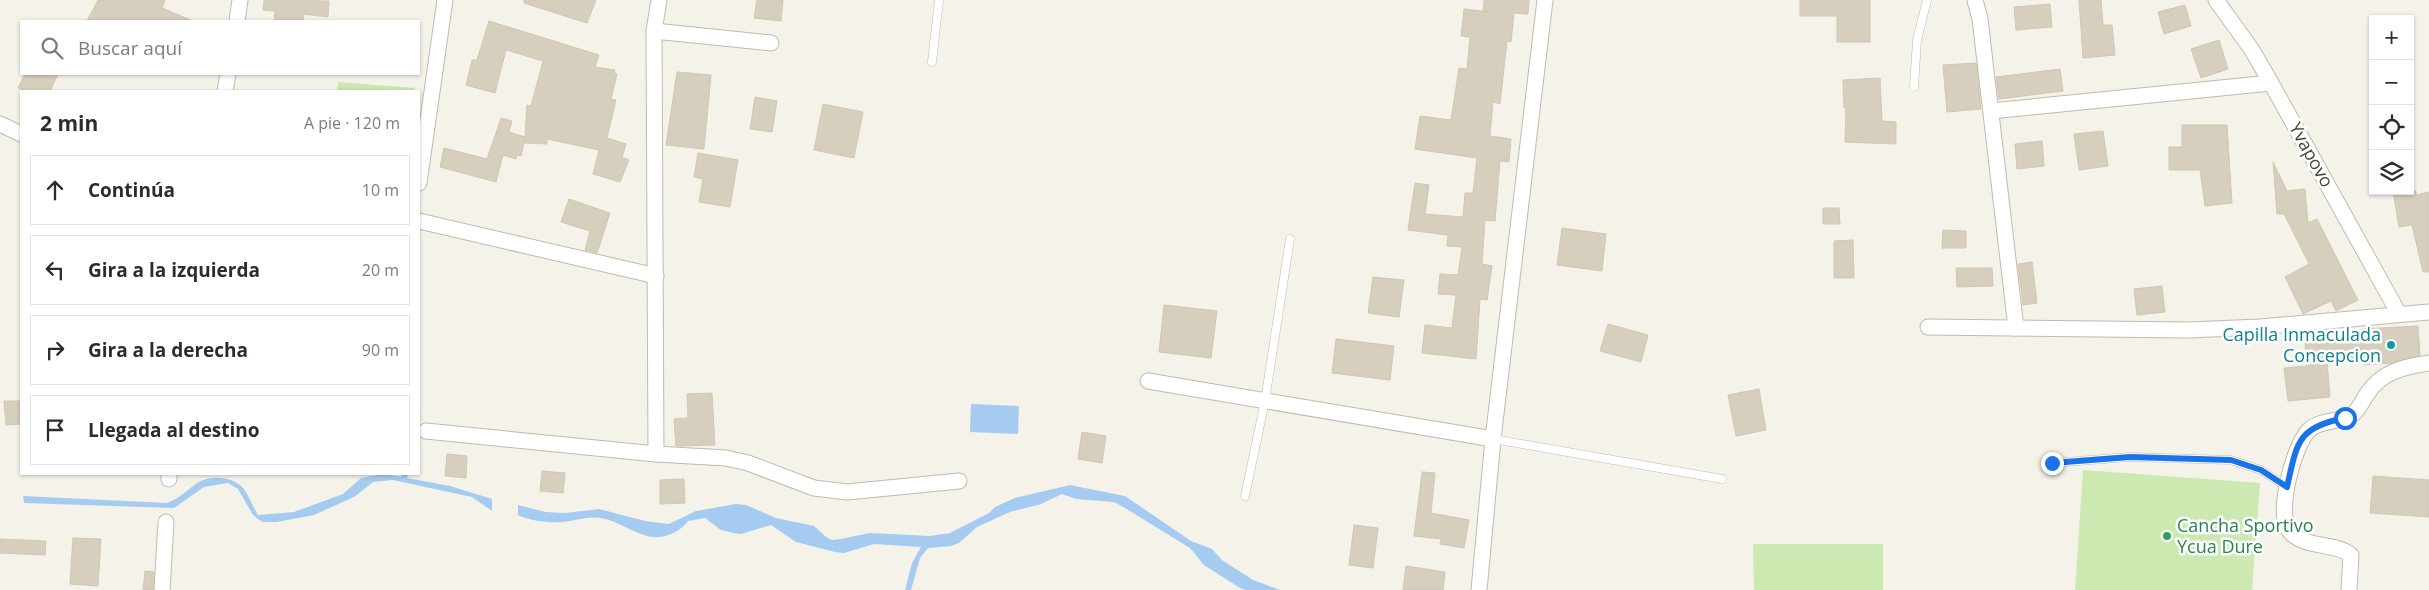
<!DOCTYPE html>
<html lang="es">
<meta charset="utf-8">
<style>
:root{--surface:#fff;--page:#f7f7f7;--text:#2b2b33;--muted:#7c7c81;--line:#e1e1e2}
body{margin:0;font-family:"Open Sans",sans-serif;background:var(--page);color:var(--text)}
.controls{position:absolute;right:15px;top:15px;display:grid;overflow:hidden;border-radius:0px;box-shadow:0 1px 4px #0004}
.controls button{width:45px;height:45px;display:grid;place-items:center;padding:0;border:0;border-bottom:1px solid var(--line);background:var(--surface);color:var(--text);font:25px sans-serif}
.stop{position:absolute;width:15px;height:15px;margin:-11px;border:4px solid #1a73e8;border-radius:50%;background:#fff}
.stop.end{background:#1a73e8;border-color:#fff;box-shadow:0 1px 5px #0008}
.list{margin:0;padding:0;list-style:none}
h2{display:flex;justify-content:space-between;align-items:center;height:65px;margin:0;padding:0 20px;font-size:21px}
h2 small{font-size:16px;font-weight:400;color:var(--muted)}
.list li{display:grid;grid-template-columns:32px 1fr auto;gap:15px;align-items:center;box-sizing:border-box;height:70px;margin:0 10px 10px;padding:0 10px;border:1px solid var(--line);border-radius:0px}
.list b{display:block;font-size:19px;white-space:nowrap}
.list em{font-size:16px;font-style:normal;color:var(--muted)}
.icon{flex:none;width:28px;height:28px;fill:none;stroke:currentColor;stroke-width:2;stroke-linecap:round;stroke-linejoin:round}
.map{position:relative;flex:none;width:2429px;height:590px;overflow:hidden}
.search{position:absolute;background:var(--surface);box-shadow:0 1px 4px #0004;left:20px;top:20px;width:400px;height:55px;display:flex;align-items:center;gap:12px;box-sizing:border-box;padding:0 18px;border-radius:0px;color:var(--muted);font-size:19px}
.panel{position:absolute;background:var(--surface);box-shadow:0 1px 4px #0004;left:20px;top:90px;width:400px;height:385px;border-radius:0px}
.map>svg:first-child{display:block}
</style>
<div class="map">
<svg width="2429" height="590" viewBox="0 0 2429 590">
<rect width="100%" height="100%" fill="#f4f2e9"/>
<!-- green -->
<g fill="#cbe9b1">
<polygon points="338,82 415,88 414,91 337,91"/>
<polygon points="2083,470 2260,483 2252,590 2075,590"/>
<polygon points="1753,544 1883,544 1883,590 1754,590"/>
</g>
<!-- water -->
<g fill="#a5cbf1">
<polygon points="971,404 1019,406 1018,434 970,432"/>
<path d="M384 474 401 477 402 474H408L407 478 450 486 492 499V511L472 497 393 480 373 482 354 497 314 515 276 522H262L253 515 238 489 228 483 204 487 174 508 24 503 23 496 167 503C180 498 186 491 197 483 210 475 231 476 242 487 249 494 252 506 258 515L294 512 343 494 361 478Z"/>
<path d="M1070 485 1125 496 1191 541 1212 549 1222 560 1253 580 1280 590H1246L1240 588 1204 565 1190 548 1125 508 1114 502 1076 499 1062 494 1041 504 1010 512 977 527 959 543 951 546 928 548 920 558 911 590H905L912 563 921 547 874 544 844 553 835 552 796 542 771 525 741 534 733 533 721 530 705 518 688 521C681 530 671 536 659 537 641 539 620 521 601 518 589 516 576 520 563 522 549 523 530 521 518 515V505L545 512 565 513 599 509 645 521 669 524 696 511 736 504 746 505 776 518 814 526 826 537 832 540 841 539 870 533 930 536 950 533 989 513 995 507 1015 498Z"/>
</g>
<!-- building -->
<g fill="#d6cfbe" stroke="#d1c7b1">
<polygon points="98,0 165,0 162,8 193,21 87,21"/>
<polygon points="264,0 329,1 328,17 304,14 303,21 274,21 275,11 263,10"/>
<polygon points="524,0 596,0 587,23 524,3"/>
<polygon points="757,0 783,0 781,21 754,18"/>
<polygon points="1484,0 1529,0 1528,14 1514,13 1511,42 1507,41 1500,104 1493,102 1490,136 1511,139 1509,162 1500,161 1495,221 1485,220 1482,264 1492,266 1487,300 1480,299 1476,359 1422,353 1425,325 1452,328 1456,295 1438,294 1440,274 1458,275 1462,247 1447,246 1448,235 1408,230 1415,183 1429,185 1425,214 1463,217 1465,193 1473,193 1477,158 1415,149 1420,116 1451,120 1459,68 1467,69 1470,37 1461,36 1464,9 1489,12 1483,11"/>
<polygon points="1800,0 1870,0 1870,42 1837,42 1837,16 1800,16"/>
<polygon points="2079,0 2101,0 2103,25 2112,25 2115,55 2083,58"/>
<polygon points="2050,4 2052,27 2016,30 2014,7"/>
<polygon points="2185,5 2191,26 2164,34 2158,12"/>
<polygon points="489,21 599,55 595,67 615,70 614,73 617,74 611,99 616,100 607,138 626,144 622,157 629,160 620,182 593,174 599,150 547,139 547,144 525,143 525,139 521,156 517,155 516,159 503,155 496,182 440,167 444,148 487,159 501,118 512,121 509,132 525,137 527,105 531,106 543,61 506,50 495,93 466,85 472,60 477,60"/>
<polygon points="2219,40 2228,69 2201,78 2191,49"/>
<polygon points="1976,63 1981,109 1947,112 1943,65"/>
<polygon points="2060,69 2063,91 1999,99 1996,77"/>
<polygon points="677,72 711,75 704,149 666,145"/>
<polygon points="25,74 58,74 50,91 26,91 18,88"/>
<polygon points="1880,78 1882,121 1896,122 1896,144 1845,142 1846,108 1844,108 1843,80"/>
<polygon points="755,97 777,101 772,132 750,129"/>
<polygon points="823,104 863,112 854,158 814,150"/>
<polygon points="2182,125 2227,125 2232,203 2205,206 2200,170 2169,170 2169,147 2182,147"/>
<polygon points="2103,131 2108,166 2079,170 2074,134"/>
<polygon points="2042,141 2044,166 2017,169 2015,144"/>
<polygon points="698,153 738,160 730,207 699,202 703,179 694,177"/>
<polygon points="2273,162 2287,191 2305,189 2308,223 2317,219 2358,300 2336,311 2331,301 2303,314 2285,277 2309,264 2284,214 2277,214"/>
<polygon points="2393,191 2416,191 2416,195 2429,192 2429,272 2423,272 2412,225 2399,227"/>
<polygon points="569,199 610,213 597,253 585,250 590,231 561,222"/>
<polygon points="1823,208 1839,208 1840,224 1823,224"/>
<polygon points="1562,228 1606,234 1602,271 1557,265"/>
<polygon points="1943,230 1966,231 1966,248 1942,248"/>
<polygon points="1853,240 1854,278 1834,278 1834,241"/>
<polygon points="2032,262 2037,303 2023,305 2018,264"/>
<polygon points="1956,268 1992,268 1993,286 1957,287"/>
<polygon points="1373,277 1404,280 1399,317 1368,313"/>
<polygon points="2162,286 2165,312 2137,315 2134,289"/>
<polygon points="1164,305 1217,311 1211,358 1159,352"/>
<polygon points="1608,324 1648,335 1641,362 1600,351"/>
<polygon points="2418,326 2420,355 2391,363 2363,365 2363,357 2327,361 2330,397 2288,401 2284,368 2307,366 2305,343 2362,338 2362,329"/>
<polygon points="1336,339 1394,346 1390,380 1332,373"/>
<polygon points="1759,389 1766,430 1736,436 1728,395"/>
<polygon points="712,393 715,445 676,446 674,419 688,418 687,394"/>
<polygon points="4,401 21,401 21,424 6,425"/>
<polygon points="1082,432 1106,436 1102,463 1078,459"/>
<polygon points="447,454 467,456 466,478 445,476"/>
<polygon points="542,471 565,473 563,493 540,491"/>
<polygon points="1422,472 1435,473 1431,513 1469,520 1464,548 1440,544 1441,539 1414,536"/>
<polygon points="2373,476 2429,480 2429,517 2370,513"/>
<polygon points="684,479 685,503 660,504 660,480"/>
<polygon points="1354,525 1378,528 1373,568 1349,565"/>
<polygon points="73,538 101,539 98,586 70,584"/>
<polygon points="0,539 46,541 45,555 0,553"/>
<polygon points="1406,566 1445,572 1443,590 1403,590"/>
<polygon points="145,571 154,572 153,590 143,590"/>
</g>
<g fill="none" stroke-linecap="round" stroke-linejoin="round">
<!-- lane casing -->
<g stroke="#c0bbab" stroke-width="9">
<g id="lane">
<polyline points="932,62 939,0"/>
<polyline points="1914,87 1917,40 1927,0"/>
<polyline points="1493,439 1722,479"/>
<polyline points="2052,463 2129,457 2231,460 2261,470 2287,487"/>
<polyline points="1245,496 1265,401 1290,239"/>
</g>
</g>
<!-- street casing -->
<g stroke="#c0bbab" stroke-width="17">
<g id="street">
<polyline points="1975,0 1980,19 2016,328"/>
<polyline points="2216,0 2252,50 2271,83 2399,314"/>
<polyline points="237,21 240,0"/>
<polyline points="654,31 771,43"/>
<polyline points="225,91 228,74"/>
<polyline points="1991,111 2271,83"/>
<polyline points="0,124 21,134"/>
<polyline points="419,183 445,0"/>
<polyline points="419,221 656,276"/>
<polyline points="1928,327 2188,330 2260,327 2429,312"/>
<polyline points="1148,381 1493,439"/>
<polyline points="426,431 656,454 726,458 748,463 814,488 847,492 959,481"/>
<polyline points="656,454 654,31 659,0"/>
<polyline points="169,479 169,474"/>
<polyline points="162,590 166,522"/>
<polyline points="1479,590 1493,439 1545,0"/>
<path d="M2349 590 2351 555C2335 542 2307 549 2291 533 2274 517 2294 444 2309 430 2321 419 2339 423 2352 415 2358 411 2363 400 2367 394 2382 371 2404 367 2429 363"/>
</g>
</g>
<!-- lane -->
<use href="#lane" stroke="#fff" stroke-width="8"/>
<!-- street -->
<use href="#street" stroke="#fff" stroke-width="15"/>
</g>
<g fill="none" stroke-linecap="round" stroke-linejoin="round">
<!-- route -->
<path stroke="#1a73e8" stroke-width="6" d="M2052 463 2130 457 2231 460 2261 470 2287 487C2297 443 2297 427 2345 418"/>
</g>
<!-- markers -->
<circle fill="#0f9aa8" stroke="#fff" stroke-width="2" cx="2391" cy="345" r="5"/>
<circle fill="#2e9e5b" stroke="#fff" stroke-width="2" cx="2167" cy="536" r="5"/>
<g text-anchor="middle" stroke-width="5" stroke-linejoin="round" paint-order="stroke">
<!-- street labels -->
<g font-size="18" fill="#484337" stroke="#fff">
<text transform="translate(2311 155) rotate(61)" y="6">Yvapovo</text>
</g>
<!-- culture labels -->
<g font-size="18" fill="#0d838f" stroke="#fff" text-anchor="end">
<text x="2381" y="341">Capilla Inmaculada<tspan x="2381" dy="21">Concepcion</tspan></text>
</g>
<!-- leisure labels -->
<g font-size="18" fill="#27864d" stroke="#fff" text-anchor="start">
<text x="2177" y="532">Cancha Sportivo<tspan x="2177" dy="21">Ycua Dure</tspan></text>
</g>
</g>
</svg>
<div class="controls">
<button>+</button>
<button>−</button>
<button><svg class="icon" aria-label="locate" viewBox="0 0 24 24"><circle cx="12" cy="12" r="6"/><path d="M12 2v4M12 18v4M2 12h4M18 12h4"/></svg></button>
<button><svg class="icon" aria-label="layers" viewBox="0 0 24 24"><path d="M12 4l9 5-9 5-9-5zM3 14l9 5 9-5"/></svg></button>
</div>
<div class="stop" style="left:2345px;top:418px"></div>
<div class="stop end" style="left:2052px;top:463px"></div>
<div class="search"><svg class="icon" aria-label="search" viewBox="0 0 24 24"><circle cx="10" cy="10" r="6"/><path d="M15 15l6 6"/></svg>Buscar aquí</div>
<section class="panel">
<h2>2 min<small>A pie · 120 m</small></h2>
<ul class="list">
<li><svg class="icon" aria-label="ahead" viewBox="0 0 24 24"><path d="M12 20V5M6 11l6-6 6 6"/></svg><div><b>Continúa</b></div><em>10 m</em></li>
<li><svg class="icon" aria-label="left" viewBox="0 0 24 24"><path d="M17 20v-9H6M10 6l-5 5 5 5"/></svg><div><b>Gira a la izquierda</b></div><em>20 m</em></li>
<li><svg class="icon" aria-label="right" viewBox="0 0 24 24"><path d="M7 20v-9h11M14 6l5 5-5 5"/></svg><div><b>Gira a la derecha</b></div><em>90 m</em></li>
<li><svg class="icon" aria-label="arrive" viewBox="0 0 24 24"><path d="M6 21V4h12l-3 4 3 4H6"/></svg><div><b>Llegada al destino</b></div></li>
</ul>
</section>
</div>
